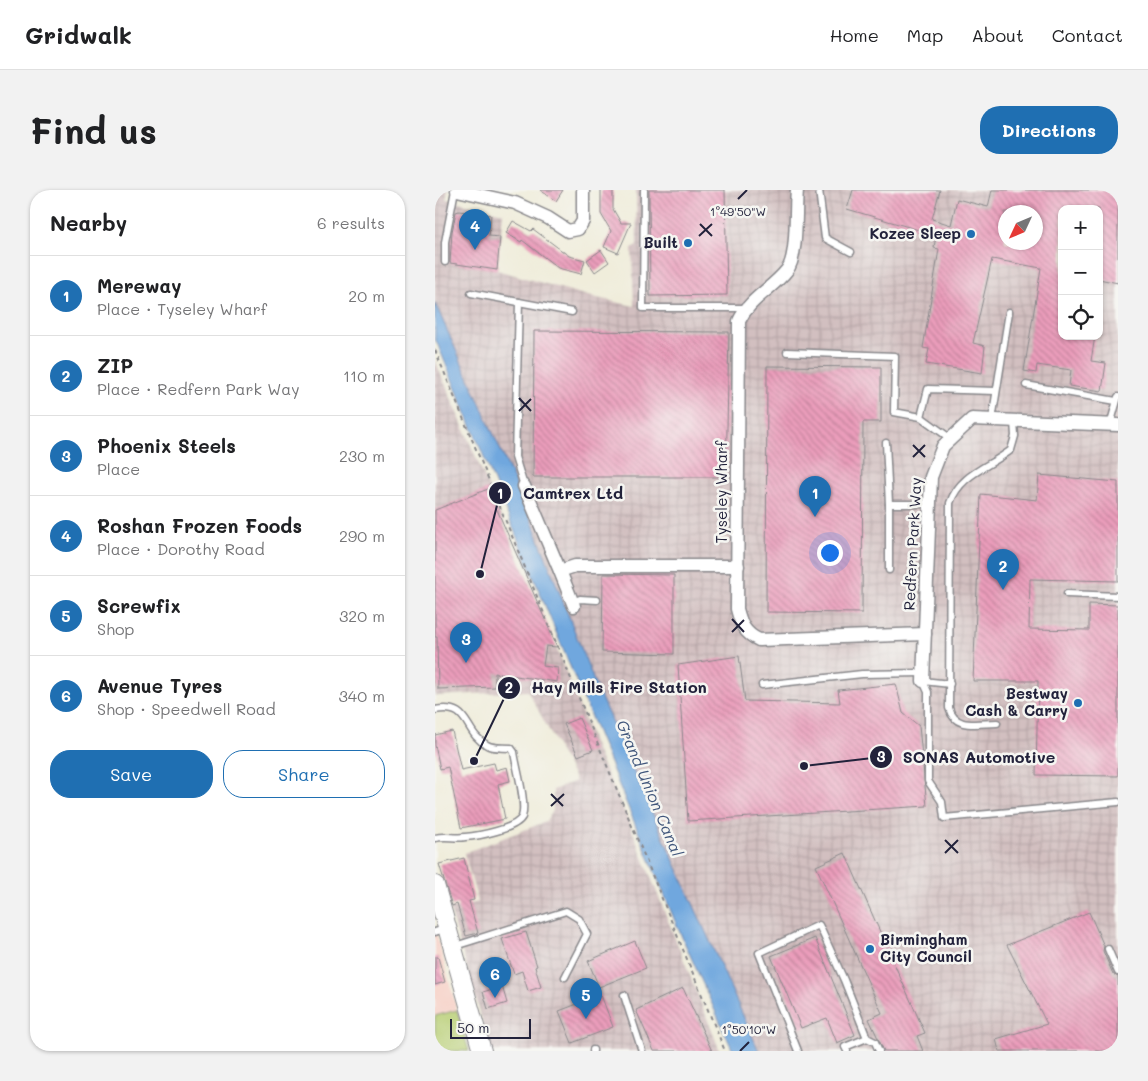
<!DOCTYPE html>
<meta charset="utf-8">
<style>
:root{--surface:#fff;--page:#f2f2f2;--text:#202124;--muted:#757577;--line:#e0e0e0;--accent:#1f6fb2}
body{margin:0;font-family:Mali,sans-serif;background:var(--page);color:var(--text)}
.controls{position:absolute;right:15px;top:15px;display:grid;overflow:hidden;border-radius:10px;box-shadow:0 1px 4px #0004}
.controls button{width:45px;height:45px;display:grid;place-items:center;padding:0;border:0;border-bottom:1px solid var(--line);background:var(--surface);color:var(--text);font:25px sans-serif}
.compass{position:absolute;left:563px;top:15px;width:45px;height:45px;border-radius:50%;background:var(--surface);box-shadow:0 1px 4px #0004;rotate:226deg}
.scale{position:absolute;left:15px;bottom:12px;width:81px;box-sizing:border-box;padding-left:5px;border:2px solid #22223b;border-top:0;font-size:14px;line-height:18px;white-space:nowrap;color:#22223b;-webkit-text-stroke:4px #f6f6f2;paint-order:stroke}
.you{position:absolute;left:394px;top:362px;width:18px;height:18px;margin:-12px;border:4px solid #fff;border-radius:50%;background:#1a73e8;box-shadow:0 0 0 8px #1a73e833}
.badge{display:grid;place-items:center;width:32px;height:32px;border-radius:50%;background:var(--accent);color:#fff;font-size:16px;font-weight:700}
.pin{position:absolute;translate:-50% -41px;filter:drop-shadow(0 1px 2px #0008)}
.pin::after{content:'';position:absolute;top:26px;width:18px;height:15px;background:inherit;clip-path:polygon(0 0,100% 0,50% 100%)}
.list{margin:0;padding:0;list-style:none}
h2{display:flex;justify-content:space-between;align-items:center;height:65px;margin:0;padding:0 20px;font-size:21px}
h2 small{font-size:16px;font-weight:400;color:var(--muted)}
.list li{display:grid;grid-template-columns:32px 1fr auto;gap:15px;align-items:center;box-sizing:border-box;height:80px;padding:0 20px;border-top:1px solid var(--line)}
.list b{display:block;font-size:19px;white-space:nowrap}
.list p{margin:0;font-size:16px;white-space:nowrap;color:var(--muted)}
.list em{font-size:16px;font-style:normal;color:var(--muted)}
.actions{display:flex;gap:10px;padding:15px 20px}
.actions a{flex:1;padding:11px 0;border:1px solid var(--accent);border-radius:20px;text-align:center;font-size:18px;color:var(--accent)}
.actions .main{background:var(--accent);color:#fff}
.icon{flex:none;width:28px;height:28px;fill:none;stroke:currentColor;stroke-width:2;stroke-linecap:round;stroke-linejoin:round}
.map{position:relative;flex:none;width:683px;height:861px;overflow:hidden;border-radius:20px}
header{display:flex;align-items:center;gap:30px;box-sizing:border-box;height:70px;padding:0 25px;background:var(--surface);border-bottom:1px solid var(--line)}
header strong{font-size:24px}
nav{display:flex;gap:28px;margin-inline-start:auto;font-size:18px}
.intro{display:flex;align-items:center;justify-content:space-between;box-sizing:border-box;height:120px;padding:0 30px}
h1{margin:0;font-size:35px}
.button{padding:12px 22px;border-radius:20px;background:var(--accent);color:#fff;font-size:18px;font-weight:700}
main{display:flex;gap:30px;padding:0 30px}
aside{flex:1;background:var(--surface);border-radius:20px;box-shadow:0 1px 4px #0004}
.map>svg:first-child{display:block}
</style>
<header>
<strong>Gridwalk</strong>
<nav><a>Home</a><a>Map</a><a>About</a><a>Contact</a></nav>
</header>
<div class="intro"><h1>Find us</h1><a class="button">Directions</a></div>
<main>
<aside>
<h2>Nearby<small>6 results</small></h2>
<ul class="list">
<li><span class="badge">1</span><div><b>Mereway</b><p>Place · Tyseley Wharf</p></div><em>20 m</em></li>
<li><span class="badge">2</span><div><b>ZIP</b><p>Place · Redfern Park Way</p></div><em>110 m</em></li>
<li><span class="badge">3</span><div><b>Phoenix Steels</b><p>Place</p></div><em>230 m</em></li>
<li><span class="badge">4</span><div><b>Roshan Frozen Foods</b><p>Place · Dorothy Road</p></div><em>290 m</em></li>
<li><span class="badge">5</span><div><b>Screwfix</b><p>Shop</p></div><em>320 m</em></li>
<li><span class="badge">6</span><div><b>Avenue Tyres</b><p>Shop · Speedwell Road</p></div><em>340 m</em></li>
</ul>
<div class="actions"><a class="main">Save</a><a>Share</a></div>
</aside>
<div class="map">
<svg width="683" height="861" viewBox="0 0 683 861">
<defs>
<pattern id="industrial-grid" width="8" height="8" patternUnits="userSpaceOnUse" patternTransform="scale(1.25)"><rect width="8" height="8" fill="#d2bfc0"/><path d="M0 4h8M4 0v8" fill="none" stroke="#b4a4a6"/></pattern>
<pattern id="building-back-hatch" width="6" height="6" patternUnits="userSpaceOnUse" patternTransform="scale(1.25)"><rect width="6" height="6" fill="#eb9dbb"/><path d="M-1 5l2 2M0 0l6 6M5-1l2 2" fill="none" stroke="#be8099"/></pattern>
</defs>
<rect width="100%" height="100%" fill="#f6f6f2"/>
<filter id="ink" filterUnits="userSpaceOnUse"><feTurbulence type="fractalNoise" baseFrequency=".02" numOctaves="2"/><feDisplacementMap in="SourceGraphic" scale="10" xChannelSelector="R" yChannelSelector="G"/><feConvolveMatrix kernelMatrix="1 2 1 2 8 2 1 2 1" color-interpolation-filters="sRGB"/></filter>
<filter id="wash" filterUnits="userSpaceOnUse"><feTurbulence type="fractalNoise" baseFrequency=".0096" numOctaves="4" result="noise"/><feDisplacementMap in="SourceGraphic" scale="20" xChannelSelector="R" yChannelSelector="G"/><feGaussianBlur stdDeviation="1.12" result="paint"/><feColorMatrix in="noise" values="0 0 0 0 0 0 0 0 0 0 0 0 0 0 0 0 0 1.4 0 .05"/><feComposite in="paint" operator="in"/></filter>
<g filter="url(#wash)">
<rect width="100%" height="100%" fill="#f0eddb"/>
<!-- built -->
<polygon fill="#f7d1c7" points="0,739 22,820 0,826"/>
<!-- industrial -->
<g fill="url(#industrial-grid)" fill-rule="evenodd">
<path d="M0 0H13L11 9 68 23 62 80 153 106 199 116 197 58 202 56 201 0H683V861H324L163 501 92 319 0 113ZM627 19H664V146H627ZM570 22H600V52H570Z"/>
<polygon points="0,170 126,469 164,567 192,627 285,861 56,861 15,719 43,712 29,663 110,632 118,621 118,600 141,591 93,501 0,506"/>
</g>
<!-- grass -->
<polygon fill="#b7ce72" stroke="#6c7856" points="22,820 34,861 0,861 0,826"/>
<!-- water -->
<polygon fill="#70a7de" stroke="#49648c" points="0,113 92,319 163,501 324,861 298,861 242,736 0,148"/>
<g id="blocks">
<!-- building -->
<g fill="url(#building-back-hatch)" fill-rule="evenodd">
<polygon points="105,0 128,0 121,11"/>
<polygon points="166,0 178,0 178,19 186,33 196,33 183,63 169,57 176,41 166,24"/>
<polygon points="214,0 290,0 292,105 215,106"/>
<path d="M418 0H505L497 29 516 35 522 9 553 17 557 0H683V93L664 89V19H627V146H660L656 171 671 173 667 201 634 196 636 180 602 175 601 183 589 181 606 78 557 69 538 153 550 156 547 183 491 174 494 159 488 158 504 59 499 58 501 45 412 19ZM570 22H600V52H570Z"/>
<polygon points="24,21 56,25 54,46 65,47 62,80 15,73 17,42 21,22"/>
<polygon points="78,31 96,41 98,39 134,66 150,70 146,84 123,78 87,50 86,52 71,43"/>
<polygon points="166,60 174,72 160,82 152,70"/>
<polygon points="99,141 294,142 291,287 98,287"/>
<polygon points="332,176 446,177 446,232 428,232 427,423 331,422"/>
<polygon points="604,285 683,292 683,391 595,389 594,439 654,440 654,414 683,415 683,586 601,585 603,491 538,491 546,304 602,310"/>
<polygon points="53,299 122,457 111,456 108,476 123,478 122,492 60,483 60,497 3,499 2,447 0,447 0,320"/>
<polygon points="168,384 239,385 239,464 167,462"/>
<polygon points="304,466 310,511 405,513 403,500 461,494 468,523 484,536 492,616 253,631 243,475"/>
<polygon points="144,528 158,560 143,566 129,534"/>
<polygon points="17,541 26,580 59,573 61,580 72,577 75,591 63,594 70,629 26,638 13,577 5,579 0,555 0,545"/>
<polygon points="410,663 490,843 482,846 488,861 449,861 434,829 447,823 381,676"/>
<polygon points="29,668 39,710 34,711 43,743 31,746 22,714 17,716 4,674"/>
<polygon points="654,722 669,756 668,761 678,784 683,787 683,861 564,861 561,849 612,834 572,755"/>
<polygon points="91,742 102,776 100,777 106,797 93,801 87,781 79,784 67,749"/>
<polygon points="380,748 420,845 402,853 392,828 366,838 336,766"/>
<polygon points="200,751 211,778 164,797 153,771"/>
<polygon points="0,767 3,767 10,792 0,795"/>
<polygon points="67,796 72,813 53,819 48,802"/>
<polygon points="248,798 277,861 219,861 201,820"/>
<polygon points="166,805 178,837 137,853 124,821"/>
</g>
</g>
</g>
<g filter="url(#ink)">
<use href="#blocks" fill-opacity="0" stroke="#89888b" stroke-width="1"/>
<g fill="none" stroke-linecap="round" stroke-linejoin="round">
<!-- lane casing -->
<g stroke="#89888b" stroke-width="9">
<g id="lane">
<polyline points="209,0 208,118 310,118"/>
<polyline points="384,0 390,48 416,62"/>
<polyline points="10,72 10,52 20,0"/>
<polyline points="36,103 137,122"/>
<polyline points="84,112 80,267 89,296"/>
<polyline points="352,162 460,166 459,222 486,227 516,249"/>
<polyline points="591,195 681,211"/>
<polyline points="486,227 493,199 561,201"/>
<polyline points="557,230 574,122"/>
<polyline points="675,235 683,207"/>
<polyline points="451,253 454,314"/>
<polyline points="454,380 454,314 495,314"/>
<polyline points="632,404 683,406"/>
<polyline points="137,412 145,409 162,410"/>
<polyline points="488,491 493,502 493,591 507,612 509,628 683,612"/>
<polyline points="488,491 515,494"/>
<polyline points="327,495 427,484 488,483"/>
<path d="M0 520C36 513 28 543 52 555 59 559 68 557 76 558L79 562C81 577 92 613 87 627 81 639 43 646 30 647 20 649 11 645 0 648"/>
<path d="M562 533C542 533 520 540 514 518L515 313C525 284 554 277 576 260L580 246 579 231"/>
<polyline points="0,742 12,738"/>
<polyline points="20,756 131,721 144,729 152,744 130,787"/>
<polyline points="673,759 683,782"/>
<polyline points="189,805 207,861"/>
<polyline points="432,848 440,852 444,861"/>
<polyline points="158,860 158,861"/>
<polyline points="363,861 324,763 384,735 409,790 432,848 410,857 412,861"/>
</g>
</g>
<!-- street casing -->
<g stroke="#89888b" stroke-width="15">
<g id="street">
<polyline points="22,0 80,13 113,28 133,41 143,39 148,31 148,0"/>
<path d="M362 0C360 19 363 67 352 80 337 99 315 108 304 131L302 419C306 434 309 443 324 450L490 444"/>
<polyline points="89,296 125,381"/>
<polyline points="139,416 125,381 140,376 303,376"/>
<polyline points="488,491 496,287 508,256 537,229 683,235"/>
</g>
</g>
<!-- secondary casing -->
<g stroke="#89888b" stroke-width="20">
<polyline id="secondary" points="0,695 47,861"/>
</g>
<!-- path -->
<polyline stroke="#89888b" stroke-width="2" stroke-dasharray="4 4" stroke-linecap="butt" points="0,160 290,861"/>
<!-- lane -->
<use href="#lane" stroke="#fff" stroke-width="6"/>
<!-- street -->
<use href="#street" stroke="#fff" stroke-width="12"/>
<!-- secondary -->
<use href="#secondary" stroke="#fff" stroke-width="18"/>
</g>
</g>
<!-- ticks -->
<path fill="none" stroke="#22223b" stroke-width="2" d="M303 9 312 0M265 34 277 46M264 46 277 34M84 208 96 221M84 221 96 209M478 255 490 267M478 267 490 255M297 429 309 442M297 442 309 430M116 604 128 616M116 616 129 604M510 650 523 663M510 663 523 650M305 861 314 852"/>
<!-- markers -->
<g fill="#1f6fb2" stroke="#f6f6f2" stroke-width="2">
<circle cx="536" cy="44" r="5"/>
<circle cx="253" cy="53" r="5"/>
<circle cx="643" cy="513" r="5"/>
<circle cx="435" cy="759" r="5"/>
</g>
<g text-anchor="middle" stroke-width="5" stroke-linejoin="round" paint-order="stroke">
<!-- poi labels -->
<g font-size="15" font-weight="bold" fill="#22223b" stroke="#f6f6f2" text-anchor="end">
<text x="526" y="49">Kozee Sleep</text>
<text x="243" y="58">Built</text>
<text x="633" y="509">Bestway<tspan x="633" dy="17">Cash &amp; Carry</tspan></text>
<text x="445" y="755" text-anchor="start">Birmingham<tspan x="445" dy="17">City Council</tspan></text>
</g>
<!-- street labels -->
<g font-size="15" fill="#22223b" stroke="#f6f6f2">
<text transform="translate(287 302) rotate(-90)" y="5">Tyseley Wharf</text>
<text transform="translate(478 354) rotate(-87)" y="5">Redfern Park Way</text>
</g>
<!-- water labels -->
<g font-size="16" font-style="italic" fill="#41577c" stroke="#f6f6f2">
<text transform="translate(215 598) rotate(67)" y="6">Grand Union Canal</text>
</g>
</g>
<g font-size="12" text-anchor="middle" fill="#22223b" stroke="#f6f6f2" stroke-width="5" stroke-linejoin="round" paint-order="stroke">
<text x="303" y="26">1°49'50"W</text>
<text x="314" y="844">1°50'10"W</text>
</g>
<!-- callouts -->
<path fill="none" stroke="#22223b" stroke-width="2" d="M45 384L65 303M39 571L74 498M369 576L446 567"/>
<g fill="#22223b" stroke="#f6f6f2" stroke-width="2">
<circle cx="45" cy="384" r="5"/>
<circle cx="39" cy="571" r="5"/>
<circle cx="369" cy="576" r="5"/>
<circle cx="65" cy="303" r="12"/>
<circle cx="74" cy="498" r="12"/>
<circle cx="446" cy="567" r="12"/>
</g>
<g font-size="15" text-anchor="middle" font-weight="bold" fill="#fff">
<text x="65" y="309">1</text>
<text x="74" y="503">2</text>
<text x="446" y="572">3</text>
</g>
<g font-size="16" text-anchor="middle" font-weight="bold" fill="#22223b" stroke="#f6f6f2" stroke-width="5" stroke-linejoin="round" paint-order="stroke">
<text x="138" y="309">Camtrex Ltd</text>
<text x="184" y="503">Hay Mills Fire Station</text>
<text x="544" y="573">SONAS Automotive</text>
</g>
</svg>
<div class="controls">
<button>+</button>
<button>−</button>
<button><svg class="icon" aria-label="locate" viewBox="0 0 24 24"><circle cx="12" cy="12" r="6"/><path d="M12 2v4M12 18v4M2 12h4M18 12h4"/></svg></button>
</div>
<svg class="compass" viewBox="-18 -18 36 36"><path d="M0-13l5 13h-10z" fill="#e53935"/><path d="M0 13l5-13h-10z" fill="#757577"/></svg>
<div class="scale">50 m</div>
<div class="you"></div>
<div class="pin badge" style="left:380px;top:327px">1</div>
<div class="pin badge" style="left:568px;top:400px">2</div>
<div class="pin badge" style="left:31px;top:473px">3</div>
<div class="pin badge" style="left:40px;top:60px">4</div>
<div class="pin badge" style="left:151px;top:829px">5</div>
<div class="pin badge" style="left:60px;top:808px">6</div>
</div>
</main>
